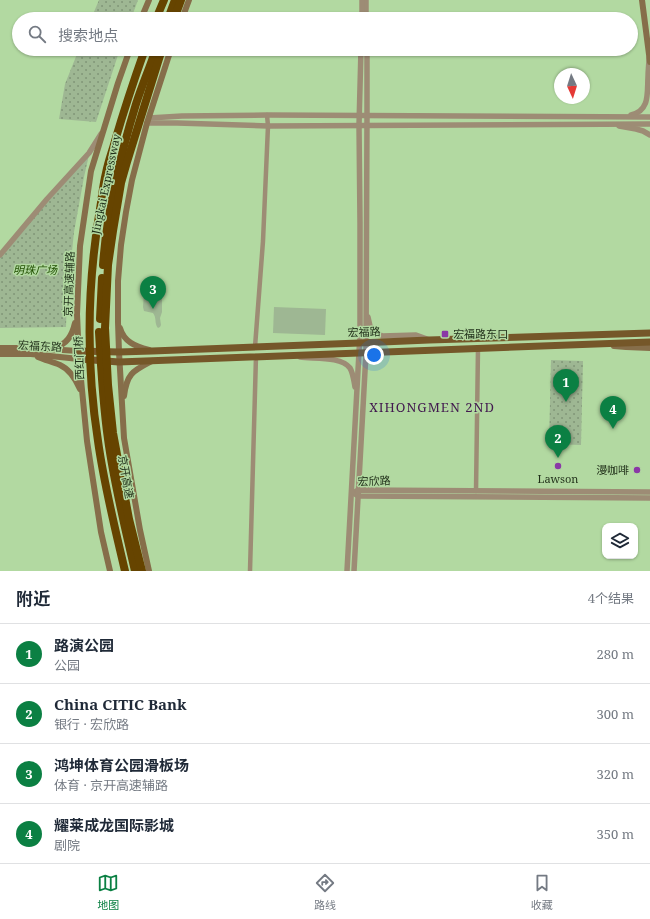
<!DOCTYPE html>
<html lang="zh">
<meta charset="utf-8">
<style>
:root{--surface:#fff;--page:#f6f6f7;--text:#1f2937;--muted:#747a83;--line:#e0e1e3;--accent:#0b8043}
body{margin:0;font-family:"Noto Serif","Noto Sans SC",serif;background:var(--page);color:var(--text)}
.controls{position:absolute;right:12px;bottom:12px;display:grid;overflow:hidden;border-radius:8px;box-shadow:0 1px 3px #0004}
.controls button{width:36px;height:36px;display:grid;place-items:center;padding:0;border:0;border-bottom:1px solid var(--line);background:var(--surface);color:var(--text);font:20px sans-serif}
.compass{position:absolute;left:554px;top:68px;width:36px;height:36px;border-radius:50%;background:var(--surface);box-shadow:0 1px 3px #0004;rotate:176deg}
.you{position:absolute;left:374px;top:355px;width:14px;height:14px;margin:-10px;border:3px solid #fff;border-radius:50%;background:#1a73e8;box-shadow:0 0 0 6px #1a73e833}
.badge{display:grid;place-items:center;width:26px;height:26px;border-radius:50%;background:var(--accent);color:#fff;font-size:13px;font-weight:700}
.pin{position:absolute;translate:-50% -33px;filter:drop-shadow(0 1px 2px #0008)}
.pin::after{content:'';position:absolute;top:21px;width:14px;height:12px;background:inherit;clip-path:polygon(0 0,100% 0,50% 100%)}
.list{margin:0;padding:0;list-style:none}
h2{display:flex;justify-content:space-between;align-items:center;height:52px;margin:0;padding:0 16px;font-size:17px}
h2 small{font-size:13px;font-weight:400;color:var(--muted)}
.list li{display:grid;grid-template-columns:26px 1fr auto;gap:12px;align-items:center;box-sizing:border-box;height:60px;padding:0 16px;border-top:1px solid var(--line)}
.list b{display:block;font-size:15px;white-space:nowrap}
.list p{margin:0;font-size:13px;white-space:nowrap;color:var(--muted)}
.list em{font-size:13px;font-style:normal;color:var(--muted)}
.icon{flex:none;width:22px;height:22px;fill:none;stroke:currentColor;stroke-width:2;stroke-linecap:round;stroke-linejoin:round}
.map{position:relative;flex:none;width:650px;height:571px;overflow:hidden}
.search{position:absolute;background:var(--surface);box-shadow:0 1px 3px #0004;left:12px;right:12px;top:12px;height:44px;display:flex;align-items:center;gap:10px;box-sizing:border-box;padding:0 14px;border-radius:22px;color:var(--muted);font-size:15px}
.sheet{height:292px;background:var(--surface)}
nav{display:flex;justify-content:space-around;align-items:center;box-sizing:border-box;height:56px;border-top:1px solid var(--line);background:var(--surface);font-size:11px;color:var(--muted)}
nav a{display:grid;justify-items:center;gap:2px}
nav .on{color:var(--accent)}
.map>svg:first-child{display:block}
</style>
<div class="map">
<svg width="650" height="571" viewBox="0 0 650 571">
<defs>
<pattern id="park-dots" width="8" height="8" patternUnits="userSpaceOnUse"><rect width="8" height="8" fill="#9eb793"/><path d="M2 2h.1M6 6h.1" fill="none" stroke="#809577" stroke-width="1.8" stroke-linecap="round"/></pattern>
</defs>
<rect width="100%" height="100%" fill="#b2d9a1"/>
<!-- park -->
<g fill="url(#park-dots)">
<polygon points="99,0 138,0 131,19 91,19"/>
<polygon points="79,49 120,49 96,122 59,119 65,84"/>
<polygon points="89,155 84,177 74,232 70,271 67,295 66,327 0,328 0,256"/>
<polygon points="551,360 583,361 581,445 549,444"/>
</g>
<!-- pitch -->
<g fill="#9eb793">
<path d="M145 290 162 292V312L160 318 161 325 160 327 158 328C154 323 157 318 153 313L144 311 143 307 144 292Z"/>
<polygon points="274,307 326,309 325,335 273,333"/>
</g>
<g fill="none" stroke-linecap="round" stroke-linejoin="round">
<!-- minor -->
<g stroke="#9d8c75" stroke-width="4.5">
<polyline points="255,347 263,241 268,126 267,115"/>
<polyline points="476,491 478,348"/>
<polyline points="250,571 256,356"/>
</g>
<!-- tertiary -->
<g stroke="#9d8c75" stroke-width="5.5">
<polyline points="366,0 366,19"/>
<polyline points="362,19 362,0"/>
<path d="M631 115C650 111 647 93 648 77 648 70 649 64 649 58"/>
<polyline points="149,118 182,116 267,115 650,117"/>
<polyline points="147,123 177,123 268,126 650,124"/>
<polyline points="619,126 636,129 643,131 650,135"/>
<polyline points="0,255 47,199 89,153 101,134"/>
<polyline points="368,317 370,326 375,332 382,336 416,335 427,339"/>
<path d="M300 357C314 359 341 356 350 368 353 373 354 381 355 387"/>
<polyline points="356,491 359,490 650,492"/>
<polyline points="355,494 358,496 650,498"/>
<polyline points="347,571 360,334 360,223 359,125 361,49"/>
<polyline points="354,571 366,353 367,116 367,49"/>
</g>
<!-- secondary -->
<g stroke="#866e4a" stroke-width="6">
<polyline points="642,0 650,62"/>
<polyline points="141,19 149,0"/>
<polyline points="182,19 189,0"/>
<path d="M120 328C124 342 135 346 149 350"/>
<polyline points="614,346 626,347 650,348"/>
<polyline points="0,348 32,348 78,351"/>
<path d="M54 348C67 344 72 336 75 323"/>
<polyline points="0,354 31,354 79,359"/>
<path d="M38 357C45 360 53 362 60 365 69 369 76 380 80 389"/>
<path d="M124 396C127 373 133 371 152 361"/>
<polyline points="110,571 101,532 87,441 79,359 77,314 80,246 91,171 118,83 130,49"/>
<polyline points="149,571 140,530 124,438 119,352 118,322 118,281 121,245 126,212 132,180 147,123 171,49"/>
</g>
<!-- primary -->
<g stroke="#755729" stroke-width="7">
<polyline points="78,351 119,352 152,351 359,343 429,340 650,333"/>
<polyline points="79,359 119,362 650,342"/>
</g>
<!-- motorway -->
<g stroke="#640" stroke-width="8">
<polyline points="156,19 164,0"/>
<polyline points="168,19 175,0"/>
<polyline points="174,19 181,0"/>
<path d="M103 265C107 210 120 156 136 104 142 85 150 67 156 49"/>
<polyline points="100,319 102,278"/>
<path d="M99 332C101 368 103 404 108 439 114 484 125 527 135 571"/>
<path d="M125 571C115 528 104 485 98 441 86 364 87 286 100 209 102 197 103 185 106 173 108 162 112 152 115 141 124 110 134 80 145 49"/>
<polyline points="142,571 129,519 113,433 108,385 105,328 108,265 113,231 121,183 127,162 162,49"/>
</g>
</g>
<!-- markers -->
<g fill="#8a38a6" stroke="#b2d9a1" stroke-width="1.5">
<rect x="441" y="330" width="8" height="8" rx="2"/>
<circle cx="558" cy="466" r="4"/>
<circle cx="637" cy="470" r="4"/>
</g>
<g text-anchor="middle" stroke-width="3" stroke-linejoin="round" paint-order="stroke">
<!-- street labels -->
<g font-size="11" fill="#1f2e18" stroke="#b2d9a1">
<text transform="translate(106 184) rotate(-78)" y="4">Jingkai Expressway</text>
<text transform="translate(69 284) rotate(-88)" y="4">京开高速辅路</text>
<text transform="translate(364 332) rotate(-2)" y="4">宏福路</text>
<text transform="translate(40 346) rotate(3)" y="4">宏福东路</text>
<text transform="translate(79 358) rotate(-92)" y="4">西红门桥</text>
<text transform="translate(126 477) rotate(80)" y="4">京开高速</text>
<text transform="translate(374 481) rotate(-2)" y="4">宏欣路</text>
</g>
<!-- park labels -->
<g font-size="11" font-style="italic" fill="#204f00" stroke="#b2d9a1">
<text x="35" y="274">明珠广场</text>
</g>
<!-- poi labels -->
<g font-size="11" fill="#1f2e18" stroke="#b2d9a1" text-anchor="start">
<text x="453" y="338">宏福路东口</text>
<text x="629" y="474" text-anchor="end">漫咖啡</text>
<text x="558" y="483" text-anchor="middle">Lawson</text>
</g>
<!-- quarter labels -->
<g font-size="13" letter-spacing="1" fill="#421a4f" stroke="#b2d9a1">
<text x="432" y="412">XIHONGMEN 2ND</text>
</g>
</g>
</svg>
<div class="controls">
<button><svg class="icon" aria-label="layers" viewBox="0 0 24 24"><path d="M12 4l9 5-9 5-9-5zM3 14l9 5 9-5"/></svg></button>
</div>
<svg class="compass" viewBox="-18 -18 36 36"><path d="M0-13l5 13h-10z" fill="#e53935"/><path d="M0 13l5-13h-10z" fill="#747a83"/></svg>
<div class="you"></div>
<div class="pin badge" style="left:566px;top:402px">1</div>
<div class="pin badge" style="left:558px;top:458px">2</div>
<div class="pin badge" style="left:153px;top:309px">3</div>
<div class="pin badge" style="left:613px;top:429px">4</div>
<div class="search"><svg class="icon" aria-label="search" viewBox="0 0 24 24"><circle cx="10" cy="10" r="6"/><path d="M15 15l6 6"/></svg>搜索地点</div>
</div>
<section class="sheet">
<h2>附近<small>4个结果</small></h2>
<ul class="list">
<li><span class="badge">1</span><div><b>路演公园</b><p>公园</p></div><em>280 m</em></li>
<li><span class="badge">2</span><div><b>China CITIC Bank</b><p>银行 · 宏欣路</p></div><em>300 m</em></li>
<li><span class="badge">3</span><div><b>鸿坤体育公园滑板场</b><p>体育 · 京开高速辅路</p></div><em>320 m</em></li>
<li><span class="badge">4</span><div><b>耀莱成龙国际影城</b><p>剧院</p></div><em>350 m</em></li>
</ul>
</section>
<nav>
<a class="on"><svg class="icon" aria-label="map" viewBox="0 0 24 24"><path d="M3 6l6-2 6 2 6-2v14l-6 2-6-2-6 2zM9 4v14M15 6v14"/></svg>地图</a>
<a><svg class="icon" aria-label="directions" viewBox="0 0 24 24"><path d="M12 3l9 9-9 9-9-9zM9 14v-3h6M13 9l2 2-2 2"/></svg>路线</a>
<a><svg class="icon" aria-label="saved" viewBox="0 0 24 24"><path d="M7 4h10v16l-5-4-5 4z"/></svg>收藏</a>
</nav>
